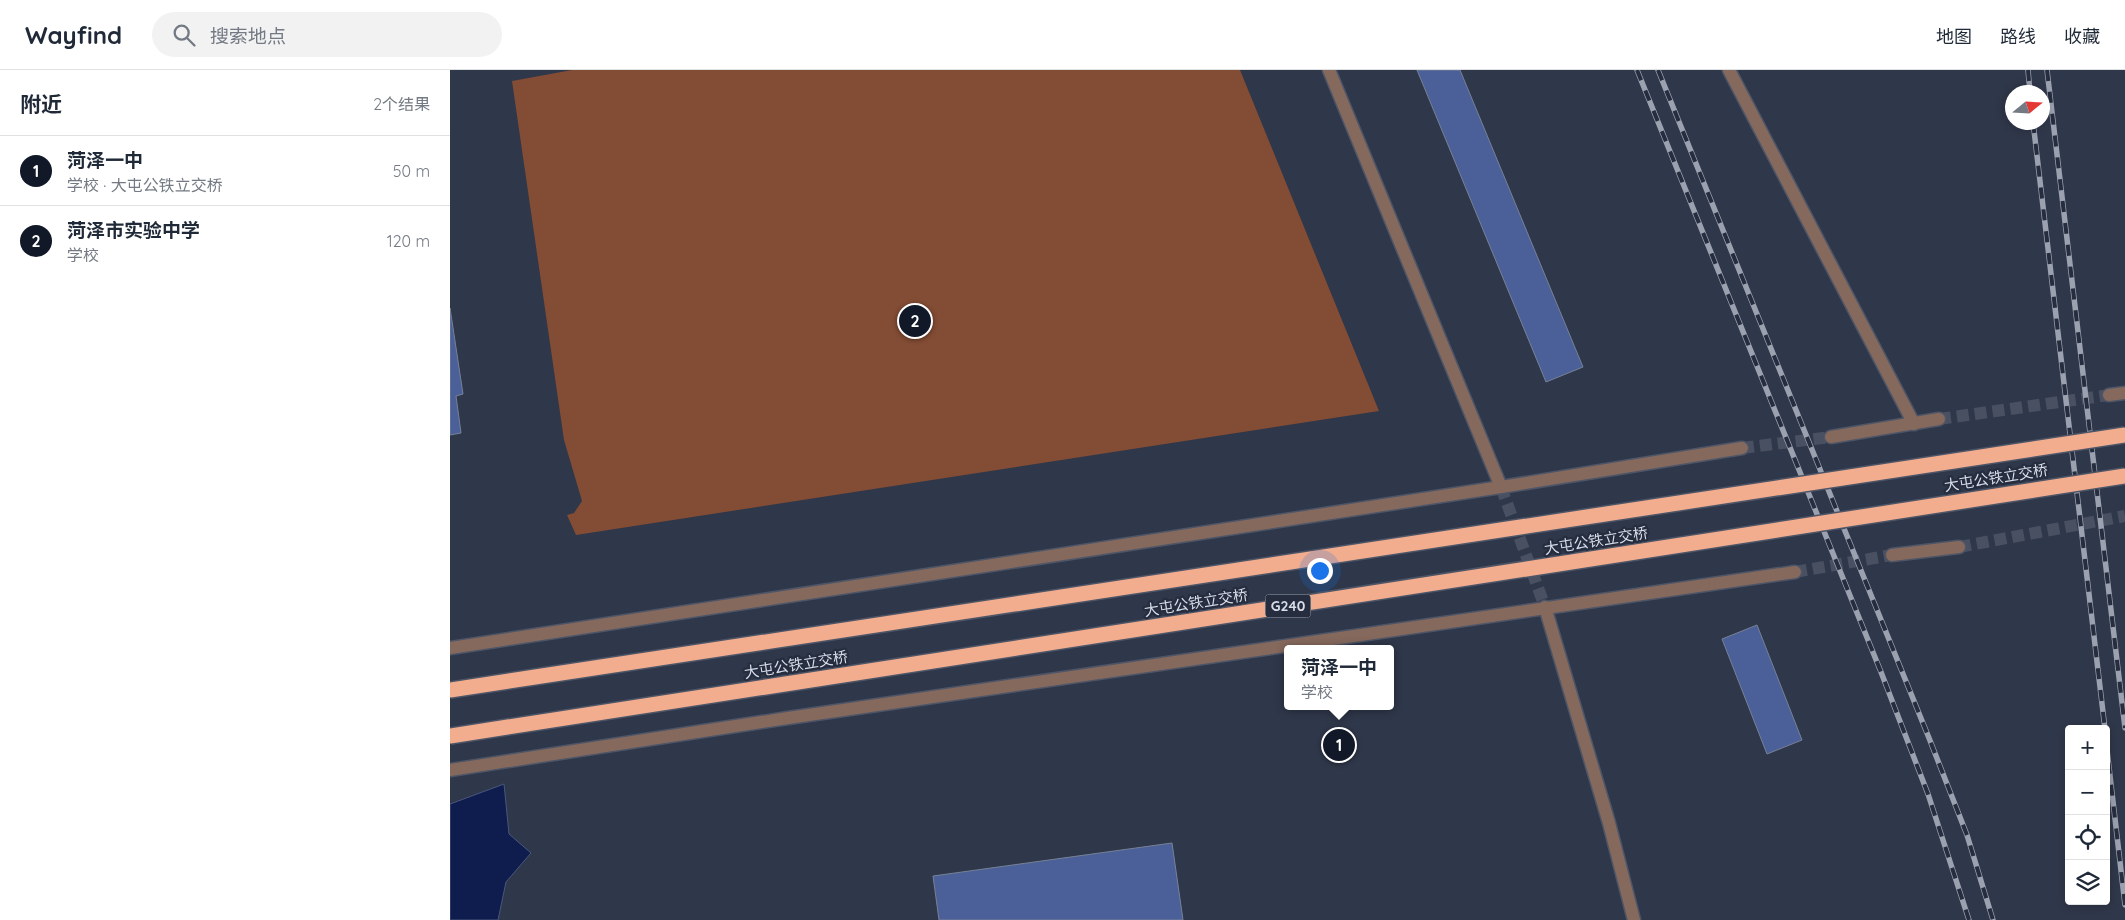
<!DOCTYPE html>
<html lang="zh">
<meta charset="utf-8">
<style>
:root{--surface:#fff;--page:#f2f2f3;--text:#1f2937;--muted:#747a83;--line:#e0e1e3;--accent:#111827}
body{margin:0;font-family:Quicksand,"Noto Sans SC",sans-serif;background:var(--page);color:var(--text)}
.controls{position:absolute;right:15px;bottom:15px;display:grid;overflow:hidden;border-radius:5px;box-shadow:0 2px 8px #0003}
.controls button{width:45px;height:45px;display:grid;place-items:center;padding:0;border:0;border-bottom:1px solid var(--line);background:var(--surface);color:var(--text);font:25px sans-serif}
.compass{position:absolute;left:1555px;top:15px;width:45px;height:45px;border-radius:50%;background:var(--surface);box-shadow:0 2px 8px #0003;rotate:72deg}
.you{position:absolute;left:869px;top:500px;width:18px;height:18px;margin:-12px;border:4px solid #fff;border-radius:50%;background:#1a73e8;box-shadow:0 0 0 8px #1a73e833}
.badge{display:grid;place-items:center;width:32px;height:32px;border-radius:50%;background:var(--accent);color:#fff;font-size:16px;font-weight:700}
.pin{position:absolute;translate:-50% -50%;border:2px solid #fff;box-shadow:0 1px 5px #0006}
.popup{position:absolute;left:834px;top:575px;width:110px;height:65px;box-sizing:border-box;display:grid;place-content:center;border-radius:5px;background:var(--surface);filter:drop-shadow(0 1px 4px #0005);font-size:16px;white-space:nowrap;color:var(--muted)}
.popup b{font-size:19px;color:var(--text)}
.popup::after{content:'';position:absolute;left:50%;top:100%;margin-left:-10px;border:10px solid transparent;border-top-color:var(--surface)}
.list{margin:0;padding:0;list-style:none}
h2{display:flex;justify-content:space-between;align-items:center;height:65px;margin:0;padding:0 20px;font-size:21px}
h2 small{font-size:16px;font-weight:400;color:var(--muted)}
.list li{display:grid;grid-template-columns:32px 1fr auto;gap:15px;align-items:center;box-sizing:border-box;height:70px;padding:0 20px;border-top:1px solid var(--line)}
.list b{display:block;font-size:19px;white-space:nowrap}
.list p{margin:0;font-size:16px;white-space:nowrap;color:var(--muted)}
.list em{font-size:16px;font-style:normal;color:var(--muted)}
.icon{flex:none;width:28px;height:28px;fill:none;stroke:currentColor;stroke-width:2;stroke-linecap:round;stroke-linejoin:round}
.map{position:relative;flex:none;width:1675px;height:850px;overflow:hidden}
header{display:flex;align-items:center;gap:30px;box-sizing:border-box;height:70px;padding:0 25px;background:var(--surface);border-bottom:1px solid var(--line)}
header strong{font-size:24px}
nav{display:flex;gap:28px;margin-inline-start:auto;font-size:18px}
.search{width:350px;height:45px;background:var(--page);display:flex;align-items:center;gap:12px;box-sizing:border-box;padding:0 18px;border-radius:28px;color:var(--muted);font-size:19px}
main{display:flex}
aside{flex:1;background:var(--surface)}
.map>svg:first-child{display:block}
</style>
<header>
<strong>Wayfind</strong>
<div class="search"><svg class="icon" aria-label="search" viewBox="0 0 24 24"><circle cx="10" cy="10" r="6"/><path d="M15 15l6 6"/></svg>搜索地点</div>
<nav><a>地图</a><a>路线</a><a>收藏</a></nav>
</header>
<main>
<aside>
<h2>附近<small>2个结果</small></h2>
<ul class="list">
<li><span class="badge">1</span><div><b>菏泽一中</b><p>学校 · 大屯公铁立交桥</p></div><em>50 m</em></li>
<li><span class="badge">2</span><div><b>菏泽市实验中学</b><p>学校</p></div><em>120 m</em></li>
</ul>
</aside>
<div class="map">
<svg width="1675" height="850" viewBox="0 0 1675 850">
<rect width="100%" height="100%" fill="#2f374a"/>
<!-- green -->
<polygon fill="#834c34" points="122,0 790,0 929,341 126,465 117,445 124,443 132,431 114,370 62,11"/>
<!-- water -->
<polygon fill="#0f1d4e" stroke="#4b577c" points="54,714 59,764 81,783 56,812 48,850 0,850 0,734"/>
<!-- building -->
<g fill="#4b6098" stroke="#778196">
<polygon points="967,0 1010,0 1133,297 1096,312"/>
<polygon points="0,238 13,324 6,326 11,363 0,365"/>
<polygon points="1307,555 1352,670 1317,684 1272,569"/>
<polygon points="722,773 733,850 489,850 483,806"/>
</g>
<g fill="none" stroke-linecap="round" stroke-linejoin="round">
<!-- minor-tunnel -->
<g stroke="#485062" stroke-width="12" stroke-dasharray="12 6" stroke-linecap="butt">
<polyline points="1489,349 1659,325"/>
<polyline points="1292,378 1381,367"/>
<polyline points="1051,417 1095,537"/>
<polyline points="1509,477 1675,446"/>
<polyline points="1345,502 1442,485"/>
</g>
<!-- minor casing -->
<g stroke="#4d5567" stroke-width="15">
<g id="minor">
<polyline points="879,0 1051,417"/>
<polyline points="1279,0 1464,354"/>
<polyline points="1659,325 1675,323"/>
<polyline points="1381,367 1489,349"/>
<polyline points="1442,485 1509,477"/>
<polyline points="1095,537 1159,753 1184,850"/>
<polyline points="0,578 1051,417 1292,378"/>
<polyline points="0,700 338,648 1345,502"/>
</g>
</g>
<!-- minor -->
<use href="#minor" stroke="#86695d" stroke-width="12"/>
<!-- rail casing -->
<g stroke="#9ba1af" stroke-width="5.5">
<g id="rail">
<polyline points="1187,0 1431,602 1478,724 1519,850"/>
<polyline points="1208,0 1479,668 1517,765 1543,850"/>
<polyline points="1578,0 1580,22"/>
<polyline points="1597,0 1675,658"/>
<polyline points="1583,52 1655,659"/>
<polyline points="1656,671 1675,835"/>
</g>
</g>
<!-- rail -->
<use href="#rail" stroke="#252d3f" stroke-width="4" stroke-dasharray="11" stroke-linecap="butt"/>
<!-- highway-bridge casing -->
<g stroke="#4d5567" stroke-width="18" stroke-linecap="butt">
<g id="highway-bridge">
<polyline points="0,620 1675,365"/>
<polyline points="0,666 1675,406"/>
</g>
</g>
<!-- highway-bridge -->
<use href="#highway-bridge" stroke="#f2ac8e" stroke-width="15"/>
</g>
<g text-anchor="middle" stroke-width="4.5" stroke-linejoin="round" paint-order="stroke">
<!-- shield labels -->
<rect fill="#252d3f" stroke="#a2a8b6" stroke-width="1" x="815.5" y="524.5" width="45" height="23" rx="4"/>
<g font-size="14" font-weight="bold" fill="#d8dde9">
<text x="838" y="541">G240</text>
</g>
<!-- street labels -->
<g font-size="15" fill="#d8dde9" stroke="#252d3f">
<text transform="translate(1546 408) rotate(-9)" y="5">大屯公铁立交桥</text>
<text transform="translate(1146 471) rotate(-9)" y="5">大屯公铁立交桥</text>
<text transform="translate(746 533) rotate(-9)" y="5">大屯公铁立交桥</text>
<text transform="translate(346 595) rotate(-9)" y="5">大屯公铁立交桥</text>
</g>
</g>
</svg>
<div class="controls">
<button>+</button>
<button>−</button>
<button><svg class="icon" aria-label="locate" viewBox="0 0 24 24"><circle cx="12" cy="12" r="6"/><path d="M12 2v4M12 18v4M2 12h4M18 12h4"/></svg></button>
<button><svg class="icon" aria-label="layers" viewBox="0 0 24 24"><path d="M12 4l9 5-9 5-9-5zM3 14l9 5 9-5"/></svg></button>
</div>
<svg class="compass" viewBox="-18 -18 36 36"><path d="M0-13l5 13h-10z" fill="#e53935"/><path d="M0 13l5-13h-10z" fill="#747a83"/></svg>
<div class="you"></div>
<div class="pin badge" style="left:889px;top:675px">1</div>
<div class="popup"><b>菏泽一中</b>学校</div>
<div class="pin badge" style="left:465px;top:251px">2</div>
</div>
</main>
